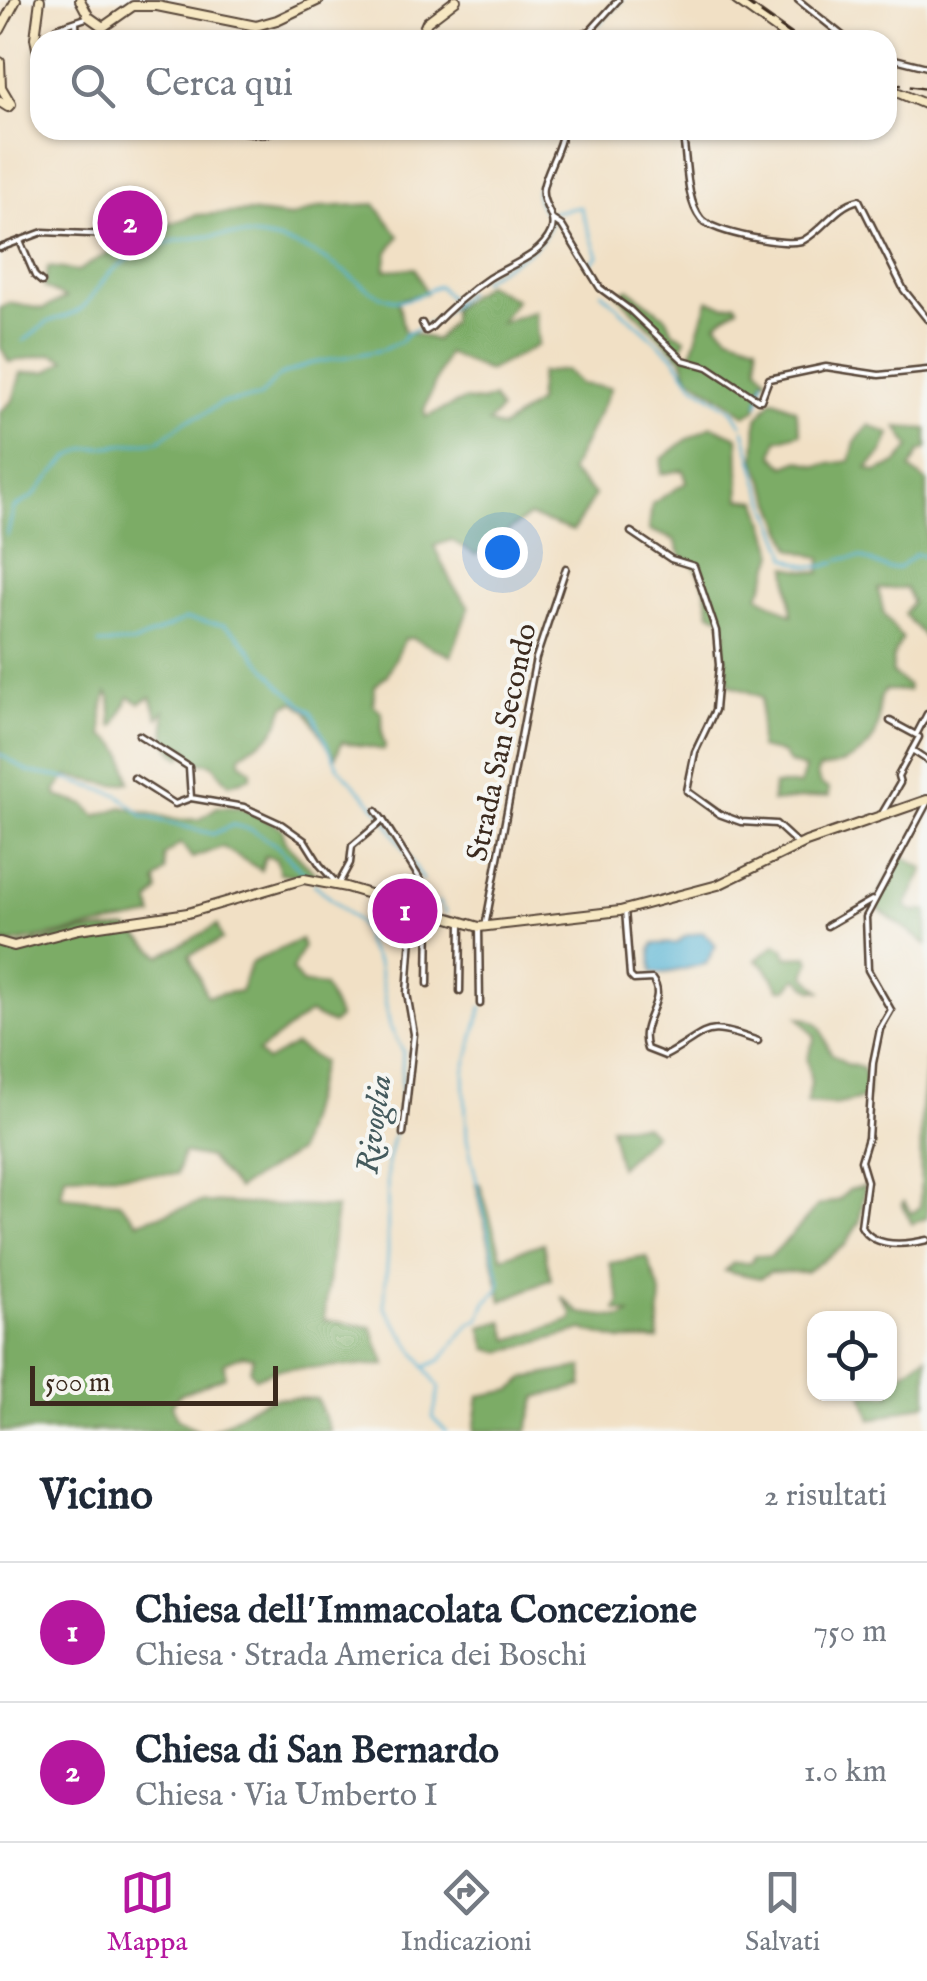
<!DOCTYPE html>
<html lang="it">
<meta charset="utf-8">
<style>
:root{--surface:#fff;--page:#f2f2f3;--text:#1f2937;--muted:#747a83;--line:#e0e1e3;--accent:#b5179e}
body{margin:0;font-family:"IM FELL English",serif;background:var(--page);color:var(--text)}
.controls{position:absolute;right:30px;bottom:30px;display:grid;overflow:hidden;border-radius:20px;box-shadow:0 2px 8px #0004}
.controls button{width:90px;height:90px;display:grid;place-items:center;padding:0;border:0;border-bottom:2px solid var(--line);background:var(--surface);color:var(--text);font:50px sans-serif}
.scale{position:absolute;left:30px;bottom:25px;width:248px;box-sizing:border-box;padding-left:10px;border:5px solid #3b2a1e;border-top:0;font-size:28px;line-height:35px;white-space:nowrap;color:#3b2a1e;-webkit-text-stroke:8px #f6f6f2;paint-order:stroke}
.you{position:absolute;left:502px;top:552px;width:35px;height:35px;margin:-25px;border:8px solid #fff;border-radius:50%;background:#1a73e8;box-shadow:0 0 0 15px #1a73e833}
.badge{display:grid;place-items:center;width:65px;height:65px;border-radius:50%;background:var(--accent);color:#fff;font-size:32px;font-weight:700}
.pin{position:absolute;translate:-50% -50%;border:5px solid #fff;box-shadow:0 2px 10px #0006}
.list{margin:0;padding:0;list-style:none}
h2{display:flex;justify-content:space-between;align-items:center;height:130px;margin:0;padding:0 40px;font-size:42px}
h2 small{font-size:32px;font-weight:400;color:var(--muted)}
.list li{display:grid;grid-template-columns:65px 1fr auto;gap:30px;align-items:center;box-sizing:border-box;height:140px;padding:0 40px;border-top:2px solid var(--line)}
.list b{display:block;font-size:38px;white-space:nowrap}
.list p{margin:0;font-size:32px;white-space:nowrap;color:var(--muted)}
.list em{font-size:32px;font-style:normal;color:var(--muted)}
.icon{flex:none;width:55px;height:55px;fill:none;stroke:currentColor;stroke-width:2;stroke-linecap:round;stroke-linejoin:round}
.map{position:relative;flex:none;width:927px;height:1431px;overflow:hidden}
.search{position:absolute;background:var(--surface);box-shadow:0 2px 8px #0004;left:30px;right:30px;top:30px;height:110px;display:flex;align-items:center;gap:25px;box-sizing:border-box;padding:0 35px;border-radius:30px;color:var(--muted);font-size:38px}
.sheet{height:410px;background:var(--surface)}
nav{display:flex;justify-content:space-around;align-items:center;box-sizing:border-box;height:140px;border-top:2px solid var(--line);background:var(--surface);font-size:28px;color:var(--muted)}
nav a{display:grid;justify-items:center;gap:5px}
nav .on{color:var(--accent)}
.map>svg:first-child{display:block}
</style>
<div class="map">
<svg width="927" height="1431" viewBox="0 0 927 1431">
<rect width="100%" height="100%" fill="#f6f6f2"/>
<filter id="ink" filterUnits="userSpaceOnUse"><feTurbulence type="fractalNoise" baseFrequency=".01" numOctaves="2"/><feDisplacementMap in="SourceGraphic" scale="20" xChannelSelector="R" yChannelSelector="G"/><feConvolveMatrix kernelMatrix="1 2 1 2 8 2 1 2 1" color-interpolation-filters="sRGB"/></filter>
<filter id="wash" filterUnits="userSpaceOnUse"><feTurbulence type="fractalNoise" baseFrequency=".0048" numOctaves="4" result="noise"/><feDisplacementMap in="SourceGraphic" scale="40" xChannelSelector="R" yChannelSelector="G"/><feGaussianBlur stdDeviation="2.25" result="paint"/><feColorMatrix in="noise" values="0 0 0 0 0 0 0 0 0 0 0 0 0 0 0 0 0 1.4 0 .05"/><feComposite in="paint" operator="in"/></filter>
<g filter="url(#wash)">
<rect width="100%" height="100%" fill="#f1e0c5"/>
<!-- forest -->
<g fill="#7bac66" stroke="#5b6b42" stroke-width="2.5">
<path d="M375 204 399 236 388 252 385 270 415 268 426 293 398 300 404 331 436 340 452 321V309L486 284 516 300 500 323 535 311 538 345 488 371 447 353 424 410 426 417 464 400 481 402 493 398 500 410 488 423 501 428 537 403 540 373 566 370 580 384 611 388 570 472 595 495 573 531 529 516 476 555 451 540 434 546 452 584 469 607 451 656 412 638 405 639 387 675 375 686 373 705C391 715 376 725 385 745L384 750 342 742 335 758 306 710 295 702 285 706C271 746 269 733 240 755V762L251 770V777L229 784 212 764C196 760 192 767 186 748L181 758C162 745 166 731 164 711L158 718 151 697 139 703 129 697 115 726H112L110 697 107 693 102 712 103 736C125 744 125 761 130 782L114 785 67 776 56 790 57 796 86 805 96 816 122 807 178 820 200 819 217 807H240L282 828 285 842 317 875 316 879 280 873 276 859 265 856 261 870 222 847 192 858 181 843 164 856 165 871 156 881 158 891 150 902 153 916 12 943 0 940V412L13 400 21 373 48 371 66 360 52 354 9 362 0 346V309L9 303 43 309 66 298 44 287 48 267 78 271 141 233 197 215 248 212 291 217 320 207Z"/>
<polygon points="629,289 667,318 673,332 685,338 682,349 687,356 691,355 708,300 725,306 736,303 738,307 716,323 729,335 757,344 758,366 767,378 763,381 756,410 746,415 688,375 682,358 617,294"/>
<path d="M773 399 795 409 801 433 777 440 773 455 785 466 800 460 816 466 850 461 855 442 869 425 890 434 883 452 867 468 876 472 896 464 910 447 897 427 927 429V449L920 451 910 469 927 482V640L904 614 912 602 906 588 878 589 884 614 902 639 893 657 892 673 908 686V691L885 690C875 702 881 715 877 729 871 754 841 766 819 769L817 774 820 784 829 789V796L772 802 774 785H800L805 769 789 763 782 753 759 748 762 697 729 684 726 659 721 649 726 632 720 616 710 613C704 587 706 570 681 556L675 540 649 530 652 504 687 482 683 470 661 474 662 459 686 440 712 426 738 437 740 499 758 501 775 554 759 596 792 615 787 567 820 573 821 558 792 549 755 459 757 418Z"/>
<polygon points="902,856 924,869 906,906 913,911 927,910 927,945 873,905"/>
<polygon points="217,925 222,940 189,955 207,996 240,991 251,963 301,939 303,947 292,970 302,983 324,986 339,1018 332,1024 309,1013 258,1052 266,1061 295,1045 322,1062 297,1152 237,1189 209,1158 183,1153 177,1174 65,1175 61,1196 119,1202 138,1222 202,1202 336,1208 324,1320 371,1327 386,1365 278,1369 255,1378 250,1370 253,1357 243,1355 224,1363 225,1376 179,1395 172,1405 177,1419 198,1431 0,1431 0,943 17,947 79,932 128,928 161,956"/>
<polygon points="776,944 784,949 787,957 808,956 810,962 805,975 821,991 812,990 797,978 787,989 780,989 765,966 756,960"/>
<path d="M799 1017C827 1021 821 1036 831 1053L847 1064 863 1068 868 1083 866 1098 835 1105 807 1103 811 1083 807 1059 815 1037Z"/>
<polygon points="927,1059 927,1218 912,1224 902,1204 904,1202 912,1213 920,1207 921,1108"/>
<polygon points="644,1125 654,1134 619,1167 610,1126"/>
<polygon points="476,1184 480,1184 502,1257 543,1243 551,1279 502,1301"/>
<path d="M865 1186 859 1223 845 1245 806 1272H770L760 1278 725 1271 733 1263H751L755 1255 770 1257C787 1239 802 1226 817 1206L839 1200 849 1190Z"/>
<polygon points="647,1257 661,1294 658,1340 620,1340 583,1330 502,1352 487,1349 481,1327 503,1321 509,1340 572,1320 573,1314 562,1297 580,1313 622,1318 630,1314 616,1310 620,1301 610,1263"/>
<polygon points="927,1356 927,1403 871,1420 863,1394 890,1394 890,1382"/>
<polygon points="583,1367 582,1386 537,1397 527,1431 474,1431 479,1396 512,1390 526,1378"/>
<path d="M276 1398 317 1399 330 1431H210C234 1422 250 1403 276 1398Z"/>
</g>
<!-- water -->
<path fill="#54b2d3" stroke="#486e78" stroke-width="2.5" d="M703 932 716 945 706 964C692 966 662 977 652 972L651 948 654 944 677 943 685 936Z"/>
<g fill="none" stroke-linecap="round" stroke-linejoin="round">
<!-- stream -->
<g stroke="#54b2d3" stroke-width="2.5">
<polyline points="599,24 622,0"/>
<polyline points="553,212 580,207 598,256 589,265"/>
<path d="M481 281C503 261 548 253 550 218 531 197 533 194 547 169"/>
<polyline points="601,292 674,357 692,383 733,411 742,425"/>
<path d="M23 341C32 336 38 329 47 323 58 316 71 318 82 308 93 298 100 282 111 272 129 256 157 243 181 240 238 230 288 234 336 266 355 278 374 298 396 300 414 302 424 290 439 286L452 301"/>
<polyline points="758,405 764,381"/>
<polyline points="744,430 759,483 784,547"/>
<polyline points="7,536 14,508 32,497 68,458 84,449 159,441 185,421 202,415 221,403 260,397 279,376 309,364 382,350 401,341 406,334 433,322 467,292"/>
<path d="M785 550 787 558C806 566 817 571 836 562"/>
<polyline points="840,559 861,557 888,569 899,568 916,554 927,557"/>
<polyline points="99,644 133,643 186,619 224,625 236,633 281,686 312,712 338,767 382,814 423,880"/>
<polyline points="0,754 29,772 59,777 119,795 143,816 213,834 233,825 252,830 276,845 309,878"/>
<polyline points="314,884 357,921 365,935 365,943 378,963 390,1027 403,1051 400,1108 387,1163 388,1252 384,1306 439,1388 433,1418 446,1431"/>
<polyline points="438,902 446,913"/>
<polyline points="425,1367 441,1360 470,1323 479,1320 486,1302 498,1290 500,1282 467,1139 464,1072 482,1007"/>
</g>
</g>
</g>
<g filter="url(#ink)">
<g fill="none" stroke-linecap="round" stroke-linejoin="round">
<!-- street casing -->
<g stroke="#564537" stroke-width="9">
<g id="street">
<polyline points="798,0 848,40"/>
<polyline points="76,22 77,40"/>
<polyline points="53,40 56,28 89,17"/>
<polyline points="563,40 590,31 618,0"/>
<polyline points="887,57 927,67"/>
<path d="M684 144C687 166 687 202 701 219 711 232 790 248 804 240 824 229 836 205 859 200L904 290 927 319"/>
<polyline points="553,220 562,226 600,288 630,310 683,360 708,367 758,400 761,400 769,379 826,367 879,375 927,370"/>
<polyline points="20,241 35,276 42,282"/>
<polyline points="0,248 43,232 112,235 132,227"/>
<path d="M422 323 426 331 431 328C448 310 468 292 489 278 509 265 541 256 551 232 558 216 540 205 543 188 547 168 560 151 563 130"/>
<polyline points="631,532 671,559 694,566 716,631 719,665 715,710 695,752 687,791 719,814 741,822 776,824 800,846"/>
<polyline points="890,721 916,735 927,714"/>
<polyline points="139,735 189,767 191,798 244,807 281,824 305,841 320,865 338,885 350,863 352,846 383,820 442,914"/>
<polyline points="912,750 919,737"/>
<polyline points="134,778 175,804 191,798"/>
<path d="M927 803 866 917 868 970 891 1010 880 1029 873 1063 868 1138 861 1161 867 1181 861 1226C873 1248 905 1245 927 1240"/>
<polyline points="376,811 383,820"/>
<polyline points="883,812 900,783 898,776 912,750 927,760"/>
<path d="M625 910 630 976 634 980 652 979C669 1001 636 1021 647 1049L665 1056C711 1032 700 1020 758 1041"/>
<polyline points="827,926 872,900"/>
<polyline points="479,927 480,1004"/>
<polyline points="485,927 536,658 566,568"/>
<polyline points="428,984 429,913"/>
<polyline points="460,991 461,922"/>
<polyline points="403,1134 414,1034 407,993 413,908"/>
</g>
</g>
<!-- secondary casing -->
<g stroke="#564537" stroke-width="12">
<g id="secondary">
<polyline points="80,0 89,17 103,27 133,6 157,6 256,26 277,20 319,0"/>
<polyline points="736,0 792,40"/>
<polyline points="0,30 16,0"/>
<polyline points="419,40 427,22 456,0"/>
<polyline points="0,62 1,87 11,104 8,107 0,102"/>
<polyline points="40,63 35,38 40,0"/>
<polyline points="887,88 927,105"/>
<polyline points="242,130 263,133 273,130"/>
<polyline points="0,942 14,946 79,929 188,913 304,879 346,887 479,927 620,911 718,885 806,842 927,800"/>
</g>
</g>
<!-- street -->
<use href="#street" stroke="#fff" stroke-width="4"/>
<!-- secondary -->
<use href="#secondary" stroke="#f7e8c3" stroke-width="8"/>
<!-- rail -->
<g stroke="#3b2a1e" stroke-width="2.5" stroke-dasharray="15 8" stroke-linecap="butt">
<polyline points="742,0 799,40"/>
<polyline points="887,83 927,89"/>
</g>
</g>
</g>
<g text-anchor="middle" stroke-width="8" stroke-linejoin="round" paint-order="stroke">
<!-- street labels -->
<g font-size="30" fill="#3b2a1e" stroke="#f6f6f2">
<text transform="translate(501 742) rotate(-78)" y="10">Strada San Secondo</text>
</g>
<!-- water labels -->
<g font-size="32" font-style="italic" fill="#445a5d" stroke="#f6f6f2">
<text transform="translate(373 1124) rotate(-82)" y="11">Rivoglia</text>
</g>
</g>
</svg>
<div class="controls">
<button><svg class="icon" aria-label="locate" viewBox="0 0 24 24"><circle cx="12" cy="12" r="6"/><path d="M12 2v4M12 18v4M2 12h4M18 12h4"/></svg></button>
</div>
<div class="scale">500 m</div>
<div class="you"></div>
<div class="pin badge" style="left:405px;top:911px">1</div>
<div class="pin badge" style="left:130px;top:223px">2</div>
<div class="search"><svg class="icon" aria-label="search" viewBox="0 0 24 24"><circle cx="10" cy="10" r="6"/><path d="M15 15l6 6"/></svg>Cerca qui</div>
</div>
<section class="sheet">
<h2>Vicino<small>2 risultati</small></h2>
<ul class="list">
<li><span class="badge">1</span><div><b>Chiesa dell′Immacolata Concezione</b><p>Chiesa · Strada America dei Boschi</p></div><em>750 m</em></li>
<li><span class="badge">2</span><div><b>Chiesa di San Bernardo</b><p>Chiesa · Via Umberto I</p></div><em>1.0 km</em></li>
</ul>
</section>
<nav>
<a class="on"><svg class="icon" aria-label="map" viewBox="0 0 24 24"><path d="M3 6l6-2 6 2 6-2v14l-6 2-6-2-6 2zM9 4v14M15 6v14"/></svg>Mappa</a>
<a><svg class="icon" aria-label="directions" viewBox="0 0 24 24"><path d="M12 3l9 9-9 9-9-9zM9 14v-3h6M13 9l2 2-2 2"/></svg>Indicazioni</a>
<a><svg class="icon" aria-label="saved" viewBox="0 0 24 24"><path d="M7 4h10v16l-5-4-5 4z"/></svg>Salvati</a>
</nav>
